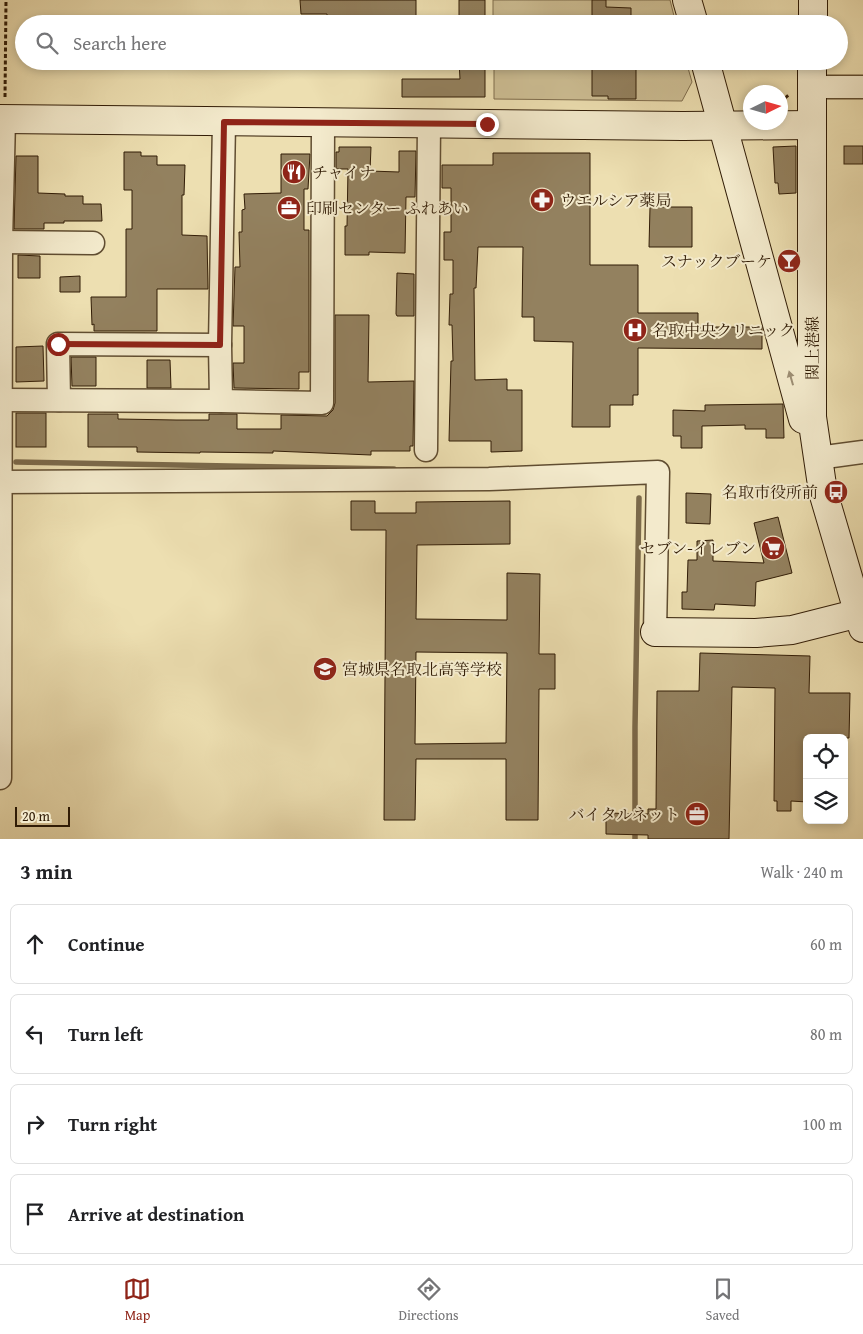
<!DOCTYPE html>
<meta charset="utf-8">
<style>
:root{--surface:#fff;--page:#f6f6f6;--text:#202124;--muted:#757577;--line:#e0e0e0;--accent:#8f2418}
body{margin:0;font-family:"Gentium Book Plus","Noto Serif JP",serif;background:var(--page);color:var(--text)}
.controls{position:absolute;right:15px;bottom:15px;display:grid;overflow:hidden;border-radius:8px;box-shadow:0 2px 8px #0003}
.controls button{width:45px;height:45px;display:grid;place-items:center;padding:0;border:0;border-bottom:1px solid var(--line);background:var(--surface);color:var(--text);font:25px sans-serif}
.compass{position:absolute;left:743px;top:85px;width:45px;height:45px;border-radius:50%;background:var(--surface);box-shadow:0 2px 8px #0003;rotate:85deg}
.scale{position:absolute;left:15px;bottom:12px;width:55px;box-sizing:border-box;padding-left:5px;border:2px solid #311c06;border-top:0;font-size:14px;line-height:18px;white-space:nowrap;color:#311c06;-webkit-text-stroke:4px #f3eacc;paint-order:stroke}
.stop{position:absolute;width:15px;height:15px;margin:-11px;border:4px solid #8f2418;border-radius:50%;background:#fff}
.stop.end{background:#8f2418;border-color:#fff;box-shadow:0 1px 5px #0008}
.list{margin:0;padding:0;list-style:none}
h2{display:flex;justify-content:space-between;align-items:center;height:65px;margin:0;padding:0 20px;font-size:21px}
h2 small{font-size:16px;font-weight:400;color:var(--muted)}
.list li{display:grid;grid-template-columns:32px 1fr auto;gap:15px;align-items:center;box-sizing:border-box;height:80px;margin:0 10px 10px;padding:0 10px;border:1px solid var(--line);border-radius:8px}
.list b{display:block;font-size:19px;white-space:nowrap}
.list em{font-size:16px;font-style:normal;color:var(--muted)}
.icon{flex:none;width:28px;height:28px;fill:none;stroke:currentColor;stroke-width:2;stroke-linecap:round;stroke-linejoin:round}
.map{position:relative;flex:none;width:863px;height:839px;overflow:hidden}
.search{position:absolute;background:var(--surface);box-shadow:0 2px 8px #0003;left:15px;right:15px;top:15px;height:55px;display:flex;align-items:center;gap:12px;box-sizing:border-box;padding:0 18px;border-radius:28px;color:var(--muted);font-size:19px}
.sheet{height:425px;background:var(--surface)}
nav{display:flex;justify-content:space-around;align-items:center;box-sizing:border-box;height:70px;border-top:1px solid var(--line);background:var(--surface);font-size:14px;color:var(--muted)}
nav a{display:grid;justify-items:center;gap:2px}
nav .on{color:var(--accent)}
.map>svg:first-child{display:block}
</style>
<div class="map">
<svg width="863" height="839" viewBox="0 0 863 839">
<rect width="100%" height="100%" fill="#eddfb1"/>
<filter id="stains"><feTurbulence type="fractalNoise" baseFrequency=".004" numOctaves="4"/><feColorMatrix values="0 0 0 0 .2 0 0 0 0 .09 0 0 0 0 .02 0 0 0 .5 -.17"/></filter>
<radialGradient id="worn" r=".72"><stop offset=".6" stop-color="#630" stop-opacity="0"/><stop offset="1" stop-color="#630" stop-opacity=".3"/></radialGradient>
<!-- green -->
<g fill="#cdbe94" stroke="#7f6d4d">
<polygon points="493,0 670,0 676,24 493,24"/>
<polygon points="494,61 686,61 692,82 682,101 494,99"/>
</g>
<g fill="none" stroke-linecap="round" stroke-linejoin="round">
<!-- stream -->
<g stroke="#7b694a" stroke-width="5.5">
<polyline points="16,462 394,469"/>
<polyline points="635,839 635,727 639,498"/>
</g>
</g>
<!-- building -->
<g fill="#93815f" stroke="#311c06" fill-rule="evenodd">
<polygon points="300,0 416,0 416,24 327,24 327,14 301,14"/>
<rect x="459" y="0" width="26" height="24"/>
<polygon points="592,0 606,0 606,7 631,8 631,24 592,24"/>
<polygon points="459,61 485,61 485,97 402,97 402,79 460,79"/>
<polygon points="592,61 636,61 636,99 608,99 608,96 592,96"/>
<polygon points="796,146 796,193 779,194 778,183 775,183 773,147"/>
<rect x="844" y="146" width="19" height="18"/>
<polygon points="339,147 371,147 370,171 399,172 399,151 416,151 415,197 406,197 405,253 369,252 369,255 345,255 345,226 347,226 348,169 336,169 336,152 339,152"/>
<polygon points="124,152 141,152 141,156 157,156 157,165 185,165 184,195 182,195 182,235 207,236 208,289 157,289 157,331 94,331 94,324 92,325 91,297 126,297 126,229 132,229 132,190 124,190"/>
<polygon points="493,153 590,153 590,265 638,265 638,313 698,313 698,327 762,327 762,349 638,348 638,395 633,395 633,405 610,405 610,427 572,427 573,342 534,341 534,317 522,317 523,247 478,247 476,288 474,288 475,380 507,379 507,390 522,390 522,451 491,452 491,441 449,441 451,361 453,361 452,325 449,325 450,294 453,294 453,260 444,260 444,232 451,232 451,188 442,188 442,165 493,165"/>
<polygon points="281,154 310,154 308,189 304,189 304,230 309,230 309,372 299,372 299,389 234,388 233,363 244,363 244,326 233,326 235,267 240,267 239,232 242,232 242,210 245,209 244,194 281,193"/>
<polygon points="16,156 38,156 38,193 65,194 65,196 83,196 83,204 101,204 102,221 64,221 64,223 44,223 44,229 14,229"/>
<polygon points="650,207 692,207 692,247 649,247"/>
<polygon points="18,255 40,256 40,278 18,278"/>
<polygon points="397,273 414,274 414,316 397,316 396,314"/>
<polygon points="80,276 80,292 60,292 60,277"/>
<polygon points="335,315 369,315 368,382 414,381 413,446 410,446 410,451 371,451 371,455 273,451 273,453 200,452 200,453 137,452 137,447 88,447 88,414 118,414 118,419 176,420 209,420 209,414 237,414 237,429 281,429 281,415 327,416 333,410 335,403"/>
<polygon points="43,346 44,381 16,382 16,347"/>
<polygon points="71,357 96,357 96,386 72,386"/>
<polygon points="147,360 170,360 171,388 147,388"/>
<polygon points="783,404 784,438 766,438 766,429 745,429 745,425 702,426 702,448 681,448 681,436 673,436 673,410 705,411 705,405"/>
<rect x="16" y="413" width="30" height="34"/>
<polygon points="686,493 711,494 710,524 686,523"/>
<path d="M351 501H375V513H416V502L510 501V544L417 545 416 619 507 620V573L540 574 539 654H555V689H539L538 820H506V759H416L415 820H384L386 530H351ZM416 652 507 653 506 743 415 744Z"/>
<polygon points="778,517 792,573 756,582 755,606 715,604 714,610 682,609 682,592 687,592 688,560 697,560 697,541 713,540 713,561 764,563 754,523"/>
<polygon points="700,653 810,656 809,693 850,693 849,738 807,738 807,802 791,801 791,811 777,811 777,801 774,801 775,688 732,687 729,839 648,839 648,835 606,834 606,813 648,814 648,809 656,809 657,691 699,691"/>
</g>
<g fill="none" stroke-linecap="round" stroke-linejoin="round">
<!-- street casing -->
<g stroke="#604d31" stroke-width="25">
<g id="street">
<polyline points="812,87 863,87"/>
<polyline points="1,242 93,243"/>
<polyline points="2,400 221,401 322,403 323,123"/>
<polyline points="59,400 58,344 220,345"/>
<polyline points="221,401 220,345 224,122"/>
<polyline points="426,450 429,124"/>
<polyline points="818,458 863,452"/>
<polyline points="0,482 489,479 658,472 655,632"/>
<polyline points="0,778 1,242 4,119"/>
</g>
</g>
<!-- secondary casing -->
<g stroke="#311c06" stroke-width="30">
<g id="secondary">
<polyline points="687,0 694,24"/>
<polyline points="813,24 813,0"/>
<polyline points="705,61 803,419"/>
<polyline points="812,61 812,417 823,492 863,628"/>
<polyline points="0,119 683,126 812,125"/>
<polyline points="655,632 756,633 792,630 863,612"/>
</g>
</g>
<!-- path -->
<g stroke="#311c06" stroke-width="3" stroke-dasharray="4 2.5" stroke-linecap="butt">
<polyline points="5,97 6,0"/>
<polyline points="780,102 790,94"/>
</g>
<!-- street -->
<use href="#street" stroke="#f3eacc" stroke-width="22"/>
<!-- secondary -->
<use href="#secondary" stroke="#f3eacc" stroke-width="28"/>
</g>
<!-- one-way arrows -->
<defs><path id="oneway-solid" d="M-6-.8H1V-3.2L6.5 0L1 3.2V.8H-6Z" transform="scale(1.25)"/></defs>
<use fill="#9c8d73" href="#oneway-solid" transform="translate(791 378) rotate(-106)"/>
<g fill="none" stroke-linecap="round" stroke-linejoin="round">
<!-- route -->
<polyline stroke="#8f2418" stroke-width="6" points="58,344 220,345 224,122 487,124"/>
</g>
<!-- icons -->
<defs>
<g id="restaurant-disc" transform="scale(1.25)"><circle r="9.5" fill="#8f2418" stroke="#f3eacc"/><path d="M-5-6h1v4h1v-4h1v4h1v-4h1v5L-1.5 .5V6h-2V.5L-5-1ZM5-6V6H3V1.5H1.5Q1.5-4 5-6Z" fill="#fff"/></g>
<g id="pharmacy-disc" transform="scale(1.25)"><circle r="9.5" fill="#8f2418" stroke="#f3eacc"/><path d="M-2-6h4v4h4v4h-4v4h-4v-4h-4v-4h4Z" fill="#fff"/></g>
<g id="office-disc" transform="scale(1.25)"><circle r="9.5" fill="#8f2418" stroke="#f3eacc"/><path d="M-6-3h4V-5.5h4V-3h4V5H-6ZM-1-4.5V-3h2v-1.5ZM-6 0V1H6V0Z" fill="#fff"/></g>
<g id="bar-disc" transform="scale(1.25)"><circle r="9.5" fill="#8f2418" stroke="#f3eacc"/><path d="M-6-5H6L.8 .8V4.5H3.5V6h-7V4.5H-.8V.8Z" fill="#fff"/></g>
<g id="hospital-disc" transform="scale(1.25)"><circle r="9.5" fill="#8f2418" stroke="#f3eacc"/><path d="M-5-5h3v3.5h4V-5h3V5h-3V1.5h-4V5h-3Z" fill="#fff"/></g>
<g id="bus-disc" transform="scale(1.25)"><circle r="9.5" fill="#8f2418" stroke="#f3eacc"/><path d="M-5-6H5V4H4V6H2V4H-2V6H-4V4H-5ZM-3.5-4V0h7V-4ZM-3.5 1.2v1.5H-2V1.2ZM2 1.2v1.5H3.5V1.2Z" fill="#fff"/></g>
<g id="supermarket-disc" transform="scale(1.25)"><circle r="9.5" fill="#8f2418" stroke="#f3eacc"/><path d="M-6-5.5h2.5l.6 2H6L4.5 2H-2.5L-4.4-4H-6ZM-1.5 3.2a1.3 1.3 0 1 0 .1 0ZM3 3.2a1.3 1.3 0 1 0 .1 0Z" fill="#fff"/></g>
<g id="school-disc" transform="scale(1.25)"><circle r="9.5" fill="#8f2418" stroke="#f3eacc"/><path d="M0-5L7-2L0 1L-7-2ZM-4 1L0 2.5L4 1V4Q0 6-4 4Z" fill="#fff"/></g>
</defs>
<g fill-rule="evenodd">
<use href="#restaurant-disc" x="294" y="172"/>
<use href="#pharmacy-disc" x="542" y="200"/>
<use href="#office-disc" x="289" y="208"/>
<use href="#bar-disc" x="789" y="261"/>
<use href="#hospital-disc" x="635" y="330"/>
<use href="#bus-disc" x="836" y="492"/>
<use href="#supermarket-disc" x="773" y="548"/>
<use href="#school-disc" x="325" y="669"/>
<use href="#office-disc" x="697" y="814"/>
</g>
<g text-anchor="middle" stroke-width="4" stroke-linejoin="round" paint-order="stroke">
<!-- poi labels -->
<g font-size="16" fill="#311c06" stroke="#f3eacc" text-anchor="start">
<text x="312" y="178">チャイナ</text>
<text x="560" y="206">ウエルシア薬局</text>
<text x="306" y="214">印刷センター ふれあい</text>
<text x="772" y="267" text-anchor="end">スナックブーケ</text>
<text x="652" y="336">名取中央クリニック</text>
<text x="818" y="498" text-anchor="end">名取市役所前</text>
<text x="756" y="554" text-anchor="end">セブン-イレブン</text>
<text x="342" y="675">宮城県名取北高等学校</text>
<text x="680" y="820" text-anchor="end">バイタルネット</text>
</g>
<!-- street labels -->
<g font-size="16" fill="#311c06" stroke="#f3eacc">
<text transform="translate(812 348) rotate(-90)" y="6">閖上港線</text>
</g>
</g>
<rect width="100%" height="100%" filter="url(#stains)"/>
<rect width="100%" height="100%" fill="url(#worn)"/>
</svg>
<div class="controls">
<button><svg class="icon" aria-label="locate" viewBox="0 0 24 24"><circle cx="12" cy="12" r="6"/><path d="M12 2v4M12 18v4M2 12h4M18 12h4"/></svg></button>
<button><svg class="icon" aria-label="layers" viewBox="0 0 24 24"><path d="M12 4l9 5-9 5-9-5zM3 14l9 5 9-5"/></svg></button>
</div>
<svg class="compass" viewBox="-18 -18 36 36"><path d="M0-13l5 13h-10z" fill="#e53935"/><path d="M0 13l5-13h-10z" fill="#757577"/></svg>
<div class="scale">20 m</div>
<div class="stop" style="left:58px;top:344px"></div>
<div class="stop end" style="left:487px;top:124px"></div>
<div class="search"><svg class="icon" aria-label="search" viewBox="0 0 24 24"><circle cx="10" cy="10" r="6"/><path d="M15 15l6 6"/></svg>Search here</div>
</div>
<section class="sheet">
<h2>3 min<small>Walk · 240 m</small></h2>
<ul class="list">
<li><svg class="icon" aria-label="ahead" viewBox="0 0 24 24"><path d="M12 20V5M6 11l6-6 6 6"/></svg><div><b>Continue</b></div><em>60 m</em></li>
<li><svg class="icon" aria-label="left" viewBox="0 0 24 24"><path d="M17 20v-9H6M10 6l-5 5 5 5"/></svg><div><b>Turn left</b></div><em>80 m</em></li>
<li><svg class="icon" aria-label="right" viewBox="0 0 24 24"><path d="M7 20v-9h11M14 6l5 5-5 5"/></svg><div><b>Turn right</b></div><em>100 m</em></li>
<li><svg class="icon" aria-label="arrive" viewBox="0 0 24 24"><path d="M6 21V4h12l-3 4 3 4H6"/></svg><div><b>Arrive at destination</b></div></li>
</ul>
</section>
<nav>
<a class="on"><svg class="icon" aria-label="map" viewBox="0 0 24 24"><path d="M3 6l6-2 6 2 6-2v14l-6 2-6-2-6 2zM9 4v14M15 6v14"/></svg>Map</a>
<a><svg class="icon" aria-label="directions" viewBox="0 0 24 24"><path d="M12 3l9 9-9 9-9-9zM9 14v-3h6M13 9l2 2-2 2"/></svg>Directions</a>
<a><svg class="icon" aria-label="saved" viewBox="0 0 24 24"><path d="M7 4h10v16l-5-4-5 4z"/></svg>Saved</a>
</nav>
